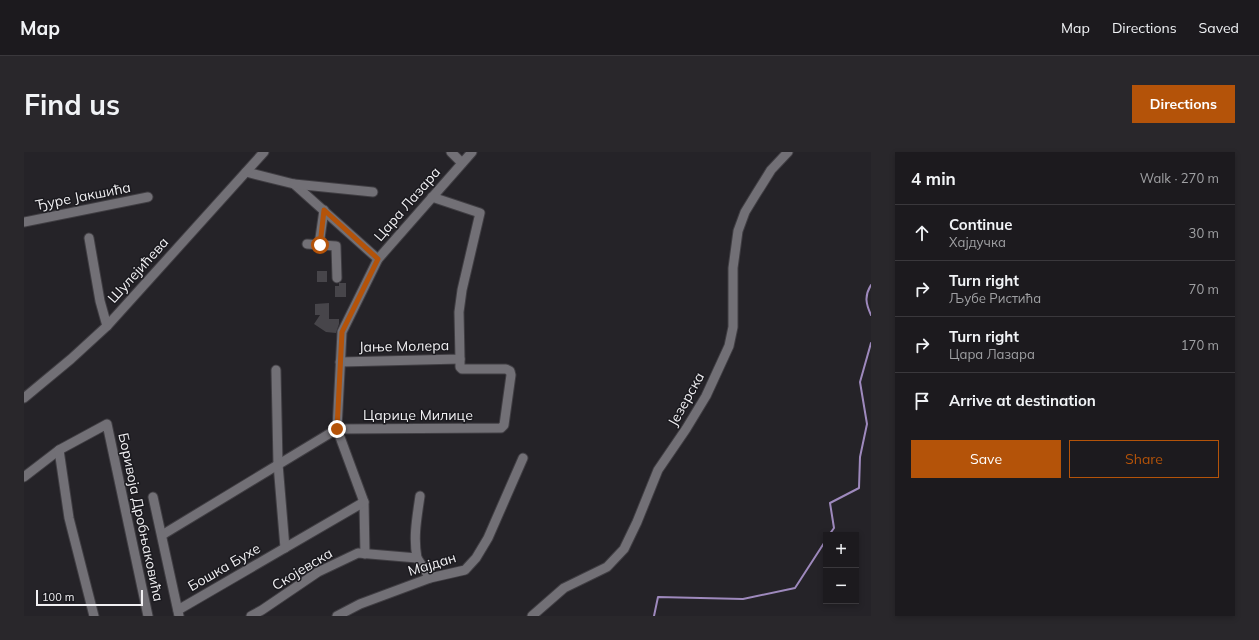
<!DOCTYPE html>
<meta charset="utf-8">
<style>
:root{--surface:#1c1a1e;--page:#29272b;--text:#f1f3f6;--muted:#a0a1a4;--line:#3a383c;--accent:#b45309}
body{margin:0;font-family:Mulish,sans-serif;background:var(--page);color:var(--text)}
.controls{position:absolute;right:12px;bottom:12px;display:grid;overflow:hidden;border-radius:0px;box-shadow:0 2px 6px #0003}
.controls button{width:36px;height:36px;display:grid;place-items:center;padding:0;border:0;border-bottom:1px solid var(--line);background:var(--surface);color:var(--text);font:20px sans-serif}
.scale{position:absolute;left:12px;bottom:10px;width:107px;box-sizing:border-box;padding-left:4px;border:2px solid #f1f0f3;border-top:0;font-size:11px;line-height:14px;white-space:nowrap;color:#f1f0f3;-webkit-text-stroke:3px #1b1a1f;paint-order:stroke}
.stop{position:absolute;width:12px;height:12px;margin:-9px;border:3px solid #b45309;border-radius:50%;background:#fff}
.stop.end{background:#b45309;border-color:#fff;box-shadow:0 1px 4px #0008}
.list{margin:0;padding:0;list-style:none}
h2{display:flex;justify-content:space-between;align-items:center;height:52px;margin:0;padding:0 16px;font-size:17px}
h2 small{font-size:13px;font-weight:400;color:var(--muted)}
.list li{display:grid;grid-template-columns:26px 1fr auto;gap:12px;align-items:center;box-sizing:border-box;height:56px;padding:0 16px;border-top:1px solid var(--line)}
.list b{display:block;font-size:15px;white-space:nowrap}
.list p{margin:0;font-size:13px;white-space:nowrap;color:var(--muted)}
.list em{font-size:13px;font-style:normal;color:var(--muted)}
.actions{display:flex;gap:8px;padding:12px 16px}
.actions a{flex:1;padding:9px 0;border:1px solid var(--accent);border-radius:0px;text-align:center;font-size:14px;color:var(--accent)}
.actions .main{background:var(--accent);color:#fff}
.icon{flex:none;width:22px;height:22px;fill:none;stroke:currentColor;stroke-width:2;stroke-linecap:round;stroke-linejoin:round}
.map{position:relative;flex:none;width:847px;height:464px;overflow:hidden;border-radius:0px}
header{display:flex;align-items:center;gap:24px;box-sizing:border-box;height:56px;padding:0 20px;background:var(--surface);border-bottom:1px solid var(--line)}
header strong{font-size:19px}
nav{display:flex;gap:22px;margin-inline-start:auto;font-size:14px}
.intro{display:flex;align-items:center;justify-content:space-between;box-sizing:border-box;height:96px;padding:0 24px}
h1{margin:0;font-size:28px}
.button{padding:10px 18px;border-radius:0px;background:var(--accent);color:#fff;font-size:14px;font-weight:700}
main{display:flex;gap:24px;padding:0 24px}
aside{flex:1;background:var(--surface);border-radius:0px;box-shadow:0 2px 6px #0003}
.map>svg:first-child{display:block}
</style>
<header>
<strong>Map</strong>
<nav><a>Map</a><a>Directions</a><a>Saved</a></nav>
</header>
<div class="intro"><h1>Find us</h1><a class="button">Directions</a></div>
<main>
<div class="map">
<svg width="847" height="464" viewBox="0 0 847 464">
<rect width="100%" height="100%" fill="#252328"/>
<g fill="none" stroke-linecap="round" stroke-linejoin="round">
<!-- stream -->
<g stroke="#9e89bd" stroke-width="2">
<path d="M847 133C840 144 842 152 847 163"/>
<polyline points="805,383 810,376 806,351 835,336 836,305 843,272 836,230 847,191"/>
<polyline points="630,464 634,445 719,447 771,436 802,388"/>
</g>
</g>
<!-- building -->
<g fill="#47454a">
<rect x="293" y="119" width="10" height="11"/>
<polygon points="315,131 322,131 322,145 311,145 311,134 315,134"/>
<polygon points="305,151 305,167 315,167 315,172 312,181 302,180 290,172 296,163 291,163 291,152"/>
</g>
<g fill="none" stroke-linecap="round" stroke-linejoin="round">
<!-- minor casing -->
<g stroke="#403e43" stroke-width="11">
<g id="minor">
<polyline points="427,0 438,11"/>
<polyline points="222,20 270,32 354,107"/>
<polyline points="270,32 349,40"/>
<polyline points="0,70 124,45"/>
<polyline points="65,86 76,149 83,174"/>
<polyline points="283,92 312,94 313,126"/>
<polyline points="295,93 300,58"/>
<polyline points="316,210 436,207 435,160 438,138 456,61 408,45"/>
<polyline points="252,218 254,312 261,396"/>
<polyline points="0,246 47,207 83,174 240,0"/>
<polyline points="0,325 35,298"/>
<polyline points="129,345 155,464"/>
<polyline points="138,383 313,277 477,276 480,273 487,223 486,219 482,217 438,217 436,215 436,207"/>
<polyline points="341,402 340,350 313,277 318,180 354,107 448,0"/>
<path d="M393 406C389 385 393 365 396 344"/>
<polyline points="154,458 340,350"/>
<polyline points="70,464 45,366 35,298 83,272 124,464"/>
<polyline points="227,464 238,458 294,420 334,401 393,406 406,426"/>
<polyline points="313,464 336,452 406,426 441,418 452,406 464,386 499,306"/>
<polyline points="508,464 540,436 583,415 600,397 613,370 634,318 662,277 682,244 705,194 709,175 709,116 714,79 721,60 732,42 747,18 764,0"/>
</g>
</g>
<!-- minor -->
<use href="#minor" stroke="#727076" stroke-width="9"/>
</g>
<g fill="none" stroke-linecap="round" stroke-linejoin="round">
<!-- route -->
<polyline stroke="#b45309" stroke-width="5" points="296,93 300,58 354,107 318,180 313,277"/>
</g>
<g text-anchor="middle" stroke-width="3" stroke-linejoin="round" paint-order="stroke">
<!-- street labels -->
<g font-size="14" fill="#f1f0f3" stroke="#1b1a1f">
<text transform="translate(59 44) rotate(-11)" y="5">Ђуре Јакшића</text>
<text transform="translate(383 52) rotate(-49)" y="5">Цара Лазара</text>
<text transform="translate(114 118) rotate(-48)" y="5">Шулејићева</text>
<text transform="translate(380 194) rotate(-1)" y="5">Јање Молера</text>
<text transform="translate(662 247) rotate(-61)" y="5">Језерска</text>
<text x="394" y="268">Царице Милице</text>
<text transform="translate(117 365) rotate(78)" y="5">Боривоја Дробњаковића</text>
<text transform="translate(408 412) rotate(-17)" y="5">Мајдан</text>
<text transform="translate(200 415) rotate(-30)" y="5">Бошка Бухе</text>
<text transform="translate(278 417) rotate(-31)" y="5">Скојевска</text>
</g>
</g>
</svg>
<div class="controls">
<button>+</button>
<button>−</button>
</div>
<div class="scale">100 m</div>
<div class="stop" style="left:296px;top:93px"></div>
<div class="stop end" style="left:313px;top:277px"></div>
</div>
<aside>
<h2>4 min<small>Walk · 270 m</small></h2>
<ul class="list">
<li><svg class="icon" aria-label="ahead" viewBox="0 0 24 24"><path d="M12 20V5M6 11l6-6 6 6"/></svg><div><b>Continue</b><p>Хајдучка</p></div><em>30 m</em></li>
<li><svg class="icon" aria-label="right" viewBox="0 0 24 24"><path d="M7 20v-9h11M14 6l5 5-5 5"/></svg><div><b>Turn right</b><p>Љубе Ристића</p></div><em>70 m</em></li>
<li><svg class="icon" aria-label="right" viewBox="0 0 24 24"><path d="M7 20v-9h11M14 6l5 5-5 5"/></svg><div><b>Turn right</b><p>Цара Лазара</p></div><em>170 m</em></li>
<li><svg class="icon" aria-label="arrive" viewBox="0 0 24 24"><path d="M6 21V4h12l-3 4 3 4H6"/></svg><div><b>Arrive at destination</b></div></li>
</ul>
<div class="actions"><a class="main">Save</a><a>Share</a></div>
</aside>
</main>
